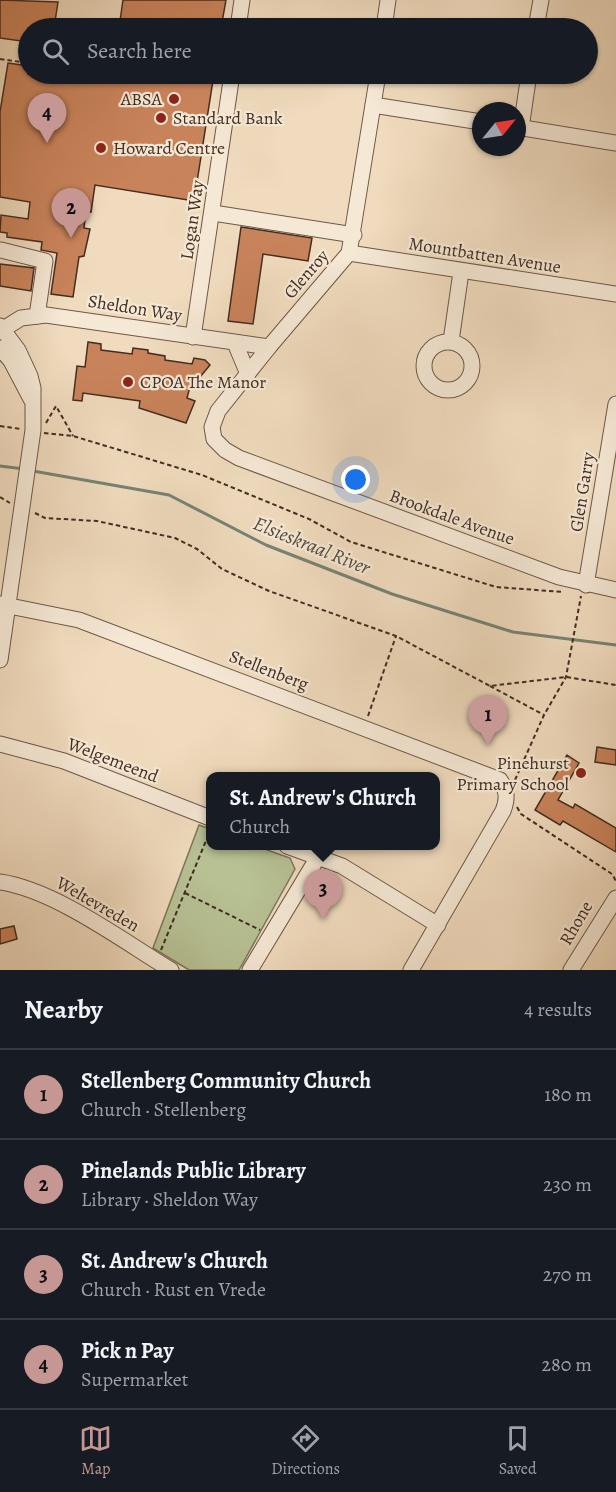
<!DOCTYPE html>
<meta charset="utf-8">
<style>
:root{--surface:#171b24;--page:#20242c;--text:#f1f3f6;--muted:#9ea1a6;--line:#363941;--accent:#c59692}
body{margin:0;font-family:Alegreya,serif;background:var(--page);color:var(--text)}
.compass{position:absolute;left:472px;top:102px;width:54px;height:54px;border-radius:50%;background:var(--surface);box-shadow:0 2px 4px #0004;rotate:60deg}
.you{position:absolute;left:356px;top:480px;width:21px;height:21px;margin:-15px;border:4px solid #fff;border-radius:50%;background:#1a73e8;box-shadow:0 0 0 9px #1a73e833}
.badge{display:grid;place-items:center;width:39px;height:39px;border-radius:50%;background:var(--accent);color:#111;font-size:20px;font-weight:700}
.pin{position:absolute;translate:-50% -50px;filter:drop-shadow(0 2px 3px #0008)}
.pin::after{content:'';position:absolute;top:32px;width:21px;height:18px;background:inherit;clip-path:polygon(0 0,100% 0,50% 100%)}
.popup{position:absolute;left:206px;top:772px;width:234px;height:78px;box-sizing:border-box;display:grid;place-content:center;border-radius:12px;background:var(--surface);filter:drop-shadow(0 2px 4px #0005);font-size:20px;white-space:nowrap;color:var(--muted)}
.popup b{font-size:22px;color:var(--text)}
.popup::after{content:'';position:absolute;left:50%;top:100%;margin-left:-12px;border:12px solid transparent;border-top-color:var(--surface)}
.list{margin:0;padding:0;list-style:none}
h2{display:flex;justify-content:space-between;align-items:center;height:78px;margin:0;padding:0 24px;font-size:26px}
h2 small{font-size:20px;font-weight:400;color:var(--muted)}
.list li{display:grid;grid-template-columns:39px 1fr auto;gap:18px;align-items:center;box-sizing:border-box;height:90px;padding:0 24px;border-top:2px solid var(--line)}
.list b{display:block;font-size:22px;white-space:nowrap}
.list p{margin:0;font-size:20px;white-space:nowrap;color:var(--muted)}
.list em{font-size:20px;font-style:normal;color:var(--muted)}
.icon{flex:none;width:33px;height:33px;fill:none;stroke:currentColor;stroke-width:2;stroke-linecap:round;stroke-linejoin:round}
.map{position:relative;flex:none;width:616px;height:970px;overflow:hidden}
.search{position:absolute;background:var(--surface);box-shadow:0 2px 4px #0004;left:18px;right:18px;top:18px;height:66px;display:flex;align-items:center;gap:15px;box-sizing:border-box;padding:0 21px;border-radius:33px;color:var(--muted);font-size:22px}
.sheet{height:438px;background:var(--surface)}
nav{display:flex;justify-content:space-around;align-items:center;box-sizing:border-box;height:84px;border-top:2px solid var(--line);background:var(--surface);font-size:16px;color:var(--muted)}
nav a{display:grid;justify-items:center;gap:3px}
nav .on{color:var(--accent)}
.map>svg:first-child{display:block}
</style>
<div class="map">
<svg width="616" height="970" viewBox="0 0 616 970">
<rect width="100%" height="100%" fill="#f0dbbe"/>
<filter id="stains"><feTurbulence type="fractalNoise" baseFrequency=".00333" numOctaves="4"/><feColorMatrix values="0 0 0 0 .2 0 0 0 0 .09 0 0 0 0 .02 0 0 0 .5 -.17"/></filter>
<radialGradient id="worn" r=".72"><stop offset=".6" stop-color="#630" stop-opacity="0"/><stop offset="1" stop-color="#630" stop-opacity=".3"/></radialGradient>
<!-- green -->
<polygon fill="#b7c194" stroke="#7c775b" stroke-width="1.5" points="199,825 210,829 210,846 256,846 290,858 295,869 239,970 189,970 153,948"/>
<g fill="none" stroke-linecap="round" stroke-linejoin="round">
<!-- stream -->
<g stroke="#778374" stroke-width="3">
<polyline points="0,466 24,469"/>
<polyline points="33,471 169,495 266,545 392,594 513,632 616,645"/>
</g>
</g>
<!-- building -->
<g fill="#c9835b" stroke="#412d22" stroke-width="1.5">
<polygon points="0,0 58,2 54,28 28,28 28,42 0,38"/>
<polygon points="123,0 226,0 221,28 119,28"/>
<polygon points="8,63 28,66 28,74 76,74 111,79 112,74 214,74 194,201 95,185 91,212 86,211 84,228 90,229 84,256 79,257 73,297 51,294 57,253 41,250 42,242 7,237 7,233 0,232 1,215 28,219 30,202 0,197 0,112"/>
<polygon points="241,227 312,238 308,261 263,254 253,324 228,321"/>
<polygon points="0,264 34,268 31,291 0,286"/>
<polygon points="88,342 101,344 101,350 132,354 133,348 148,350 148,353 165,356 165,360 192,364 194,358 205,360 210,365 195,383 191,383 187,398 195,401 186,423 139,408 140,401 83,393 82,401 73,400 77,366 85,367"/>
<polygon points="597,747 616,750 616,765 595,762"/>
<polygon points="567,755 579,763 558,800 573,808 575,804 616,828 616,852 563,821 560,825 535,810"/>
<polygon points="14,926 17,939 0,944 0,929"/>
</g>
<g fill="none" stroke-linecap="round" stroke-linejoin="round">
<!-- minor casing -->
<g stroke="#6d5849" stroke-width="17">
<g id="minor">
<polyline points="238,28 242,0"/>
<polyline points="384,28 388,0"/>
<polyline points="536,28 541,0"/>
<polyline points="378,74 349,253 269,347 218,411 212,427 214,439 225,450 239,458 559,577 616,590"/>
<polyline points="373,105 481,122"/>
<polyline points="517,127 616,143"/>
<polyline points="521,128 529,74"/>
<polyline points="213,213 354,235"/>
<polyline points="1,250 45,261 37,316"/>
<polyline points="349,253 616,294"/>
<polyline points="0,326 18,350 30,376 33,388 33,430 0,660"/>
<polyline points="0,331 21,318 46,315 269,347"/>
<polyline points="193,337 232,74"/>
<polyline points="451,341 461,272"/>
<circle cx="448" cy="366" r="24"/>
<polyline points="235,343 248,374"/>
<polyline points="0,348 11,361 31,399"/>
<polyline points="586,585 616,404"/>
<path d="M0 604 79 620 500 780C507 791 508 798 503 811L411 970"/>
<polyline points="0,744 64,761 210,818"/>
<polyline points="287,846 342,866 438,925"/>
<path d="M0 882C55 890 123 941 171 970"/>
<polyline points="250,970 318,857"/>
<polyline points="571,970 616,898"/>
</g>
</g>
<!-- path -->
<g stroke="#412d22" stroke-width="2" stroke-dasharray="4.5 3" stroke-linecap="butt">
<polyline points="0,59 28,63"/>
<polyline points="46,423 56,406 73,436"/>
<polyline points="0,426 21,429"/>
<polyline points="44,433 73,436 202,475 309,519 351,542 496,587 563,592"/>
<polyline points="0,497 10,503"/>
<polyline points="35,513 45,518 97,521 175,538 197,549 222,569 269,591 396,636 490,686 566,677 616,685"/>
<polyline points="490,686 544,715"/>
<polyline points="368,716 396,636"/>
<polyline points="515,780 544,715 566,677 581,596"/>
<polyline points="517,807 521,814 612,874 616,881"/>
<polyline points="185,893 260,930"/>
<polyline points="161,950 210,831"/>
</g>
<!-- minor -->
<use href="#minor" stroke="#f5e8d5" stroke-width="15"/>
</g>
<!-- markers -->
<g fill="#8f2418" stroke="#f5e8d5" stroke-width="2">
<circle cx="174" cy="99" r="6"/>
<circle cx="161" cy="118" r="6"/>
<circle cx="101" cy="148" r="6"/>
<circle cx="128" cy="382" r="6"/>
<circle cx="581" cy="773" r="6"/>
</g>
<g text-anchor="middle" stroke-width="4.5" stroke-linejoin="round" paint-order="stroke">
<!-- poi labels -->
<g font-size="18" fill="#412d22" stroke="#f5e8d5" text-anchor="start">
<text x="162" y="105" text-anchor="end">ABSA</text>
<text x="173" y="124">Standard Bank</text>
<text x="113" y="154">Howard Centre</text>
<text x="140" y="388">CPOA The Manor</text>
<text x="569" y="769" text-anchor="end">Pinehurst<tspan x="569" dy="21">Primary School</tspan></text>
</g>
<!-- street labels -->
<g font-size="18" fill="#412d22" stroke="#f5e8d5">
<text transform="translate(192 220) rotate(-82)" y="6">Logan Way</text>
<text transform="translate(485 255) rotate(9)" y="6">Mountbatten Avenue</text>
<text transform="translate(306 274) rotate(-49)" y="6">Glenroy</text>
<text transform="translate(135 308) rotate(9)" y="6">Sheldon Way</text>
<text transform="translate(582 492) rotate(-81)" y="6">Glen Garry</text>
<text transform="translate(452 517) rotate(20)" y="6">Brookdale Avenue</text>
<text transform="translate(269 670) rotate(21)" y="6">Stellenberg</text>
<text transform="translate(113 760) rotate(21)" y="6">Welgemeend</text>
<text transform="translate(98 904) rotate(30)" y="6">Weltevreden</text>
<text transform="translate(576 923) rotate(-60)" y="6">Rhone</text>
</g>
<!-- water labels -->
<g font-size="20" font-style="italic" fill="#534a3d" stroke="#f5e8d5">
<text transform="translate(312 545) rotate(22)" y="7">Elsieskraal River</text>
</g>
</g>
<rect width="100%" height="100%" filter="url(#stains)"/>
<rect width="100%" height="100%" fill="url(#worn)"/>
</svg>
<svg class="compass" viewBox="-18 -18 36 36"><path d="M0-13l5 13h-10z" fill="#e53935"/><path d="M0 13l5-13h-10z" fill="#9ea1a6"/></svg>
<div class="you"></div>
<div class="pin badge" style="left:488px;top:745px">1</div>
<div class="pin badge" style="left:71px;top:238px">2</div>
<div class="pin badge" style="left:323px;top:919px">3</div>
<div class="popup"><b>St. Andrew's Church</b>Church</div>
<div class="pin badge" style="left:47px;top:143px">4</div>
<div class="search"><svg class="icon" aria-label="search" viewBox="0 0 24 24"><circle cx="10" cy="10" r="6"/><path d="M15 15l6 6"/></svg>Search here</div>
</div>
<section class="sheet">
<h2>Nearby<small>4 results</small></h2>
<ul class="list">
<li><span class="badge">1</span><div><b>Stellenberg Community Church</b><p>Church · Stellenberg</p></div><em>180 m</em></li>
<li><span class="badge">2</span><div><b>Pinelands Public Library</b><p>Library · Sheldon Way</p></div><em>230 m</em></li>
<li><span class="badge">3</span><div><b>St. Andrew's Church</b><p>Church · Rust en Vrede</p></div><em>270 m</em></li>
<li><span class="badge">4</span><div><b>Pick n Pay</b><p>Supermarket</p></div><em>280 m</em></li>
</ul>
</section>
<nav>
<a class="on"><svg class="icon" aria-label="map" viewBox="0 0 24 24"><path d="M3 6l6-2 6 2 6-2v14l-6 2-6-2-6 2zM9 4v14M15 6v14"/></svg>Map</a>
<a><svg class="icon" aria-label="directions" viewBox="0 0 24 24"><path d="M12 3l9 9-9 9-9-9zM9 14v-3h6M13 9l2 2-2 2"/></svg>Directions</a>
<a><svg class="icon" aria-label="saved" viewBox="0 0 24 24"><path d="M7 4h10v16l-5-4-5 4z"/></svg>Saved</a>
</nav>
